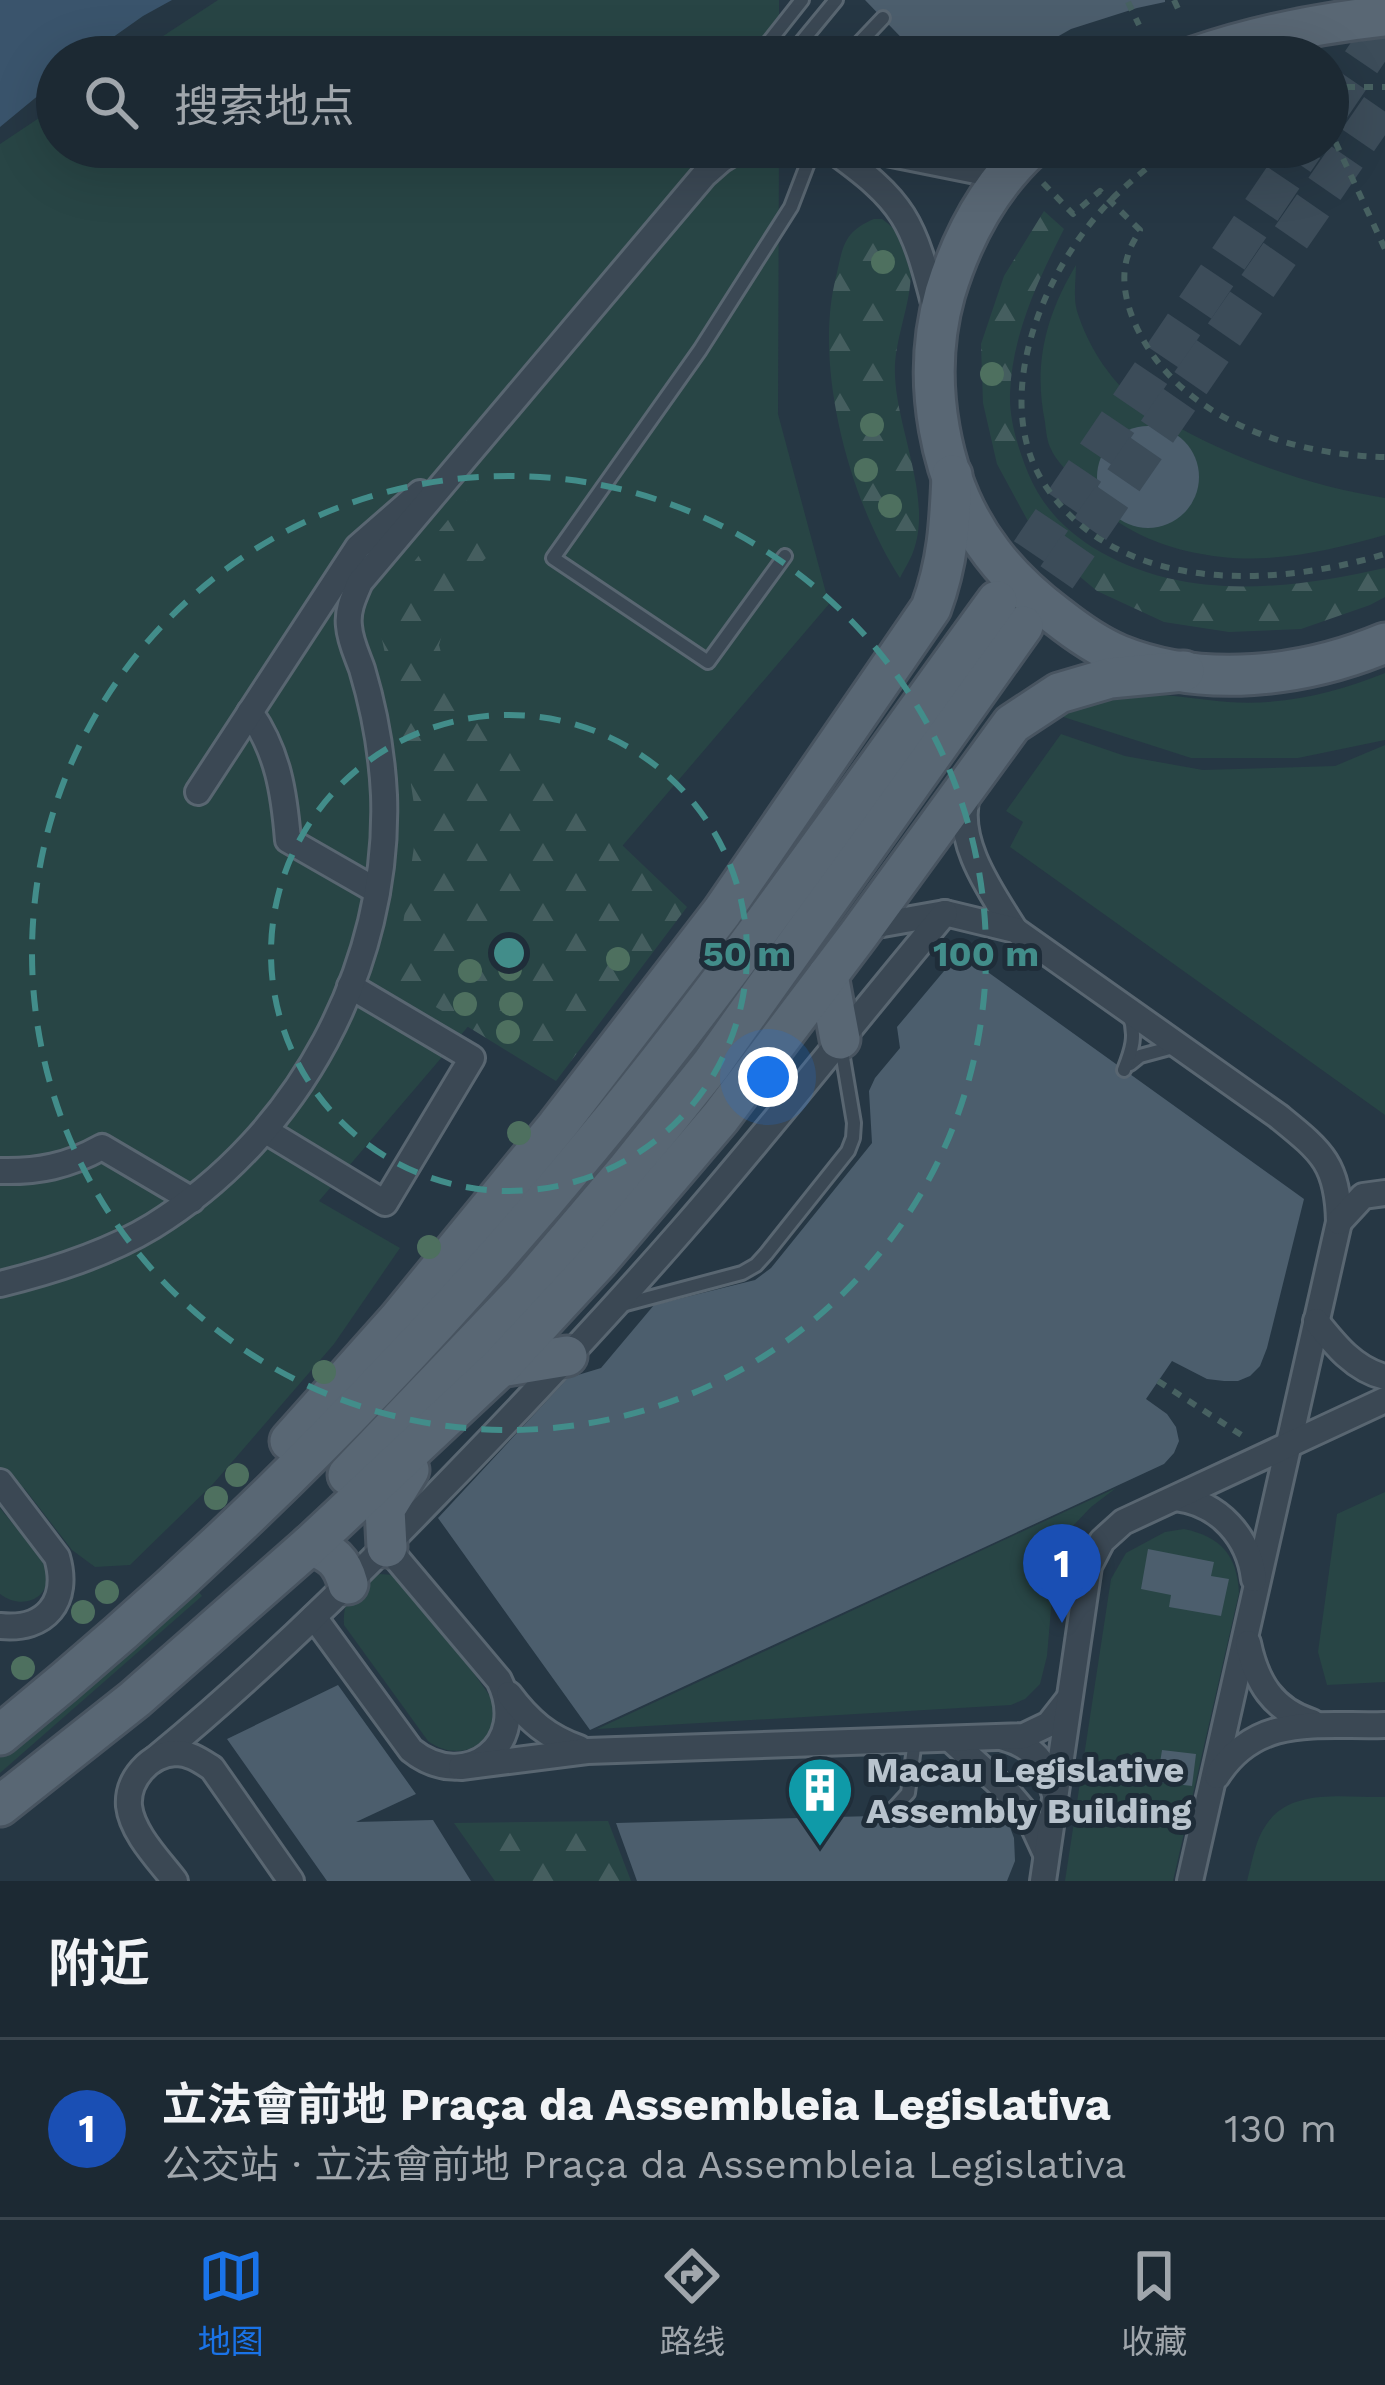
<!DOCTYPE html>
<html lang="zh">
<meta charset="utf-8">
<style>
:root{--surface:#1c2933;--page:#25313b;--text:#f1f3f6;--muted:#a0a6ac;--line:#3a454e;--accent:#1a73e8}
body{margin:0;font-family:"Work Sans","Noto Sans SC",sans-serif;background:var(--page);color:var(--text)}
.you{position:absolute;left:768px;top:1077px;width:42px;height:42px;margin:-30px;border:9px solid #fff;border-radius:50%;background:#1a73e8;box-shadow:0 0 0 18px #1a73e833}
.badge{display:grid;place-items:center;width:78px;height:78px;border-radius:50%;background:var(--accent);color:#fff;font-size:39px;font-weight:700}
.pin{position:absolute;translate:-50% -99px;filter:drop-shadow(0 3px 6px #0008)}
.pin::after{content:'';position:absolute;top:63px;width:42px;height:36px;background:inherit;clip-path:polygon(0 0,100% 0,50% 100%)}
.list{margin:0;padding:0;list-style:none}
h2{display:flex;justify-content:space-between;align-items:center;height:156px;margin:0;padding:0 48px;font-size:51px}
h2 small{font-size:39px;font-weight:400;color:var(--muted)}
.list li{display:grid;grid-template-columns:78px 1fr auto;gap:36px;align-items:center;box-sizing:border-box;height:180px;padding:0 48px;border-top:3px solid var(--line)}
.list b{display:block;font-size:45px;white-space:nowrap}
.list p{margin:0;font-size:39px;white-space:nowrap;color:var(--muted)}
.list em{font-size:39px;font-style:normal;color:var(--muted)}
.icon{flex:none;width:66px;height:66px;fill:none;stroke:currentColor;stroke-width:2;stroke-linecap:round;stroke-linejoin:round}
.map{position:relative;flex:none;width:1385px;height:1881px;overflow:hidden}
.search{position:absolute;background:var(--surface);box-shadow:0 12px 48px #0002;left:36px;right:36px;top:36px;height:132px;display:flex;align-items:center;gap:30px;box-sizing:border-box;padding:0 42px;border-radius:66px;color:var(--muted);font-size:45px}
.sheet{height:336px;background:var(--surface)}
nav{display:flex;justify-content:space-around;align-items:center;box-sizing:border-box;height:168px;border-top:3px solid var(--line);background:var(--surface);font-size:33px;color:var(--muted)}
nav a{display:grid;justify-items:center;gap:6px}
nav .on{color:var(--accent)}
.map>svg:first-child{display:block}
</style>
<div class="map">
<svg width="1385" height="1881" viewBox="0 0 1385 1881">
<defs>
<pattern id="forest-firs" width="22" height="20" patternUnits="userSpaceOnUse" patternTransform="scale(3)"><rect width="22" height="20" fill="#284545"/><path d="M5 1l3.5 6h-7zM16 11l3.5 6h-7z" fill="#455e5f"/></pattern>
</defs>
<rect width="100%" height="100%" fill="#263744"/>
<!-- green -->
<g fill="#284545">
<polygon points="218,0 779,0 779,57 131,57"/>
<path d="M57 106V147H779L778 414 829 604 319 1201 400 1248 334 1344 213 1484 130 1565 95 1567 72 1550 24 1488 0 1508C13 1525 33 1544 43 1563 58 1595 25 1613 0 1594V144Z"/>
<path d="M1076 265C1076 279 1073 297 1077 311 1088 347 1113 386 1145 407 1213 452 1305 486 1385 498V535C1331 550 1278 563 1222 557 1158 550 1104 525 1067 472 1062 465 1054 457 1051 449 1047 442 1046 431 1045 422 1033 364 1046 315 1076 265Z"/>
<path d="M1385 673V740L1298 758H1191L1051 713C1072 707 1093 699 1115 696 1153 690 1190 699 1228 702 1282 706 1336 693 1385 673Z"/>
<polygon points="1061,734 1125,756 1203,770 1335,766 1385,745 1385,1115 1010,847 1023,822 1006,811"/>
<polygon points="1116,1488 1091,1507 1071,1528 1056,1551 1047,1656 1040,1684 1025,1699 1011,1705 597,1729"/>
<polygon points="1385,1492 1385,1682 1327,1685 1318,1652 1337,1514"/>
<path d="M1184 1529C1221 1537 1237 1555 1239 1593L1173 1881H1065L1111 1579 1126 1553 1165 1532Z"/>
<path d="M380 1574 394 1575 407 1580 490 1696C504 1739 464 1767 428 1741L344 1625C342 1599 355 1581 380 1574Z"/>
<polygon points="195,1587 202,1596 0,1773 0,1756"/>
<path d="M1385 1797V1881H1247C1252 1863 1255 1840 1266 1825 1290 1787 1346 1798 1385 1797Z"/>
</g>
<!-- forest -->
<g fill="url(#forest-firs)">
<path d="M1044 211 1064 229C1038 280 1012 335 1010 393 1009 420 1018 448 1028 473 1041 505 1063 528 1092 547 1181 602 1288 590 1385 568V597L1370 605 1301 629 1229 632 1164 622 1097 591 1053 554 1029 523 997 464 983 403 981 344 1004 276Z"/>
<path d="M874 219H882C940 260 892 321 895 376 897 430 933 500 913 552 910 561 904 569 900 578 850 501 813 367 836 277 843 247 843 232 874 219Z"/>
<polygon points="465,499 492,529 494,542 488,556 464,579 452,597 439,645 448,679 687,907 556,1081 400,985 396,974 417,825 406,751 381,635 379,611 386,596"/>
<polygon points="608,1821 631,1881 495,1881 454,1823"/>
</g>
<!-- water -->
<polygon fill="#3a546c" points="0,0 172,0 143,16 85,57 57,57 57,80 0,127"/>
<!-- building -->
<g fill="#4c5e6d">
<polygon points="865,0 1165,0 1165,2 1137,8 1071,29 1022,57 920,57"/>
<circle cx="1148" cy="477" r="51"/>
<polygon points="960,952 1304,1199 1267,1348 1260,1366 1250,1376 1238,1381 1224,1381 1207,1379 1172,1361 1146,1399 1167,1414 1176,1427 1179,1441 1174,1453 1164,1464 590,1730 438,1518 568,1378 601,1368 654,1305 755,1280 771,1268 872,1143 869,1091 875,1078 900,1048 897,1027"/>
<polygon points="1148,1549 1214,1562 1211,1576 1229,1579 1221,1616 1169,1607 1171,1595 1141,1589"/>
<polygon points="338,1685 416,1794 356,1822 433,1820 471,1881 327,1881 227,1739"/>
<polygon points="1162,1750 1196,1754 1192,1786 1157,1782"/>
<polygon points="966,1801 991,1806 1007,1819 1014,1838 1015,1861 1007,1881 637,1881 616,1823 910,1815 938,1803"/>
</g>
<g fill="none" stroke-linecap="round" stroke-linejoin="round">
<!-- primary-tunnel -->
<g stroke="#3c4c59" stroke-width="39" stroke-dasharray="39 20" stroke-linecap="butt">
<polyline points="1328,111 1385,27"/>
<polyline points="997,601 1304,147"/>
<polyline points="1023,626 1385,101"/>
</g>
<!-- service casing -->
<g stroke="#596671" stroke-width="18">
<g id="service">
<polyline points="757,57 802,0"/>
<polyline points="789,57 836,0"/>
<polyline points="846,57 883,18"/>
<polyline points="785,556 708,662 553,558 700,350 791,207 814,147"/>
<polyline points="1130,1064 1140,1056 1177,1046"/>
<path d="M1124 1070C1132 1050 1137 1035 1129 1014"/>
<polyline points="622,1305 742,1273 756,1265 766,1254 848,1151 853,1138 854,1123 841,1046"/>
<polyline points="889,1814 908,1793 915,1740"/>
</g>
</g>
<!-- minor casing -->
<g stroke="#596671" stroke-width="30">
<g id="minor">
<path d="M828 147C906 202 913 220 936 311"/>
<polyline points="857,147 1001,176"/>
<path d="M250 712C278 752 284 792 288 840L377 891"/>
<polyline points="198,792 358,547 420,493"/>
<path d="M968 793C953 840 992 893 1015 930"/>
<path d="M861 933 877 925 945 913 1015 930 1278 1116C1321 1151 1338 1163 1339 1222L1190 1881"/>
<polyline points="266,1131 385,1203 472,1058 350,986"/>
<path d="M0 1171C38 1172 68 1166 102 1147L192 1200"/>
<polyline points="1339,1222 1363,1196 1385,1193"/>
<path d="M0 1284C52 1271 107 1254 153 1226 299 1136 390 966 384 795 382 754 374 709 362 669 357 655 350 641 349 626 347 610 354 596 360 582L704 175 721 160 742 147"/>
<path d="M1316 1321C1335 1345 1354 1369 1385 1377"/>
<path d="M0 1482 57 1557C70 1601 46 1631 0 1626"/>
<path d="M1176 1498C1219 1503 1249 1537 1254 1579"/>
<path d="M314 1617 411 1750C466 1794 531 1744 499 1680L387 1547"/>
<path d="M1248 1643C1256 1682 1273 1710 1312 1722"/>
<path d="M509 1694C529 1721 548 1737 579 1748"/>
<path d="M1004 1738C1033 1746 1047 1763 1054 1792"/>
<polyline points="950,1739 1006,1790 1029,1817 1046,1854"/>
<path d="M156 1758C252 1679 341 1593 428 1503 515 1414 601 1323 683 1229 773 1126 857 1018 945 913"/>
<polyline points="461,1767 587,1751 1024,1736 1049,1724 1067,1701"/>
<path d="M1217 1776C1257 1713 1319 1727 1385 1725"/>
<path d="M175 1881C159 1860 132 1833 129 1806 127 1780 149 1754 176 1753 190 1753 201 1761 212 1768L291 1881"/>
<polyline points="1043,1881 1089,1566 1102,1541 1123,1522 1385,1400"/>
</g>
</g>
<!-- primary casing -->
<g stroke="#485460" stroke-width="45">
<g id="primary">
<path d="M1194 57C1256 36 1319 23 1385 16"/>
<path d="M1032 147C988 187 962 237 945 293 921 378 938 483 992 553 1011 578 1033 598 1057 616 1076 631 1097 646 1119 655 1203 689 1304 677 1385 643"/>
<polyline points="828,975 840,1039"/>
<polyline points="500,1367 567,1356"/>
<path d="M290 1441 398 1320 557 1126 722 912 931 608C948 562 950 524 952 475"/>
<polyline points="348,1475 523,1292 626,1171 711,1065 1023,626"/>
<path d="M310 1545C332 1553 342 1561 348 1584"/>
<polyline points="387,1547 385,1509 409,1470"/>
<path d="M0 1735C215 1560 413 1361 590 1147 735 973 863 784 997 601"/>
<polyline points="0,1806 135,1699 310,1545 500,1367 599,1260 720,1118 859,934 1012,724 1059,693 1110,678 1184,671"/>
</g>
</g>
<!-- path -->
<g stroke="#476161" stroke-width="6" stroke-dasharray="9 9" stroke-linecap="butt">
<polyline points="1174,0 1180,13"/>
<polyline points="1128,2 1139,25"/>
<polyline points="1328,87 1385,87"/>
<polyline points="1328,126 1385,249"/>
<path d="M1174 147C1152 164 1130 181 1111 200 1044 268 985 403 1049 491 1124 595 1276 587 1385 554"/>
<path d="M1043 183 1073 214 1100 191 1140 230C1136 238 1130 246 1128 255 1118 284 1130 318 1145 343 1193 424 1296 455 1385 457"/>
<polyline points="1158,1381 1246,1438"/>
</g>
<!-- service -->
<use href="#service" stroke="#3b4854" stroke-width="12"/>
<!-- minor -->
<use href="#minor" stroke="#3b4854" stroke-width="24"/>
<!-- primary -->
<use href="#primary" stroke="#596774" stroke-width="39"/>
</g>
<!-- trees -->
<g fill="#4e705f">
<circle cx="883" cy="262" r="12"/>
<circle cx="992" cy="374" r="12"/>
<circle cx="872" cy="425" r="12"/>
<circle cx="866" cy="470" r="12"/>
<circle cx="890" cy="506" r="12"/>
<circle cx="618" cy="959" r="12"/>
<circle cx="510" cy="969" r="12"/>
<circle cx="470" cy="971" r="12"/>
<circle cx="465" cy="1004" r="12"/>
<circle cx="511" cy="1004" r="12"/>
<circle cx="508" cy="1032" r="12"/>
<circle cx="519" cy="1133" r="12"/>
<circle cx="429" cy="1247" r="12"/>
<circle cx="324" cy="1372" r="12"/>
<circle cx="237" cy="1475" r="12"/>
<circle cx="216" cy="1498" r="12"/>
<circle cx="107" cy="1592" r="12"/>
<circle cx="83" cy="1612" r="12"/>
<circle cx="23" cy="1668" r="12"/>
</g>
<!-- distance rings -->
<g fill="none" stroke="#428d8a" stroke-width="6" stroke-dasharray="21 15">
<circle cx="509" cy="953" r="238"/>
<circle cx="509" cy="953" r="477"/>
</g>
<!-- icons -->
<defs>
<g id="building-pin" transform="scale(3.45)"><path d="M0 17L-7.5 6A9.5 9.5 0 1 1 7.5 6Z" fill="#0f9aa8" stroke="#1f2d39"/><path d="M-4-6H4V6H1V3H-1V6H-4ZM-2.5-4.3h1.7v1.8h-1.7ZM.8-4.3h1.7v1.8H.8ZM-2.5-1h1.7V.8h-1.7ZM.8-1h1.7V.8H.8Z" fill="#fff"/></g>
</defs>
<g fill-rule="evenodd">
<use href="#building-pin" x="820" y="1790"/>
</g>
<g text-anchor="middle" stroke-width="10" stroke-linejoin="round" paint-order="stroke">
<!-- poi labels -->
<g font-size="36" font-weight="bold" fill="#b8c3cd" stroke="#1f2d39" text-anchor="start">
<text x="866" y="1782">Macau Legislative<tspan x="866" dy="41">Assembly Building</tspan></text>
</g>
</g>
<circle cx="509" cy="953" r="18" fill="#428d8a" stroke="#1f2d39" stroke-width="6"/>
<g font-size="36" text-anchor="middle" font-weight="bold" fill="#428d8a" stroke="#1f2d39" stroke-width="10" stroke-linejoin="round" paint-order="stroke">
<text x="747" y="966">50 m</text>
<text x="986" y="966">100 m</text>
</g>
</svg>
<div class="you"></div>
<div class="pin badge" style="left:1062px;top:1623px;background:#1a4fb4">1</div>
<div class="search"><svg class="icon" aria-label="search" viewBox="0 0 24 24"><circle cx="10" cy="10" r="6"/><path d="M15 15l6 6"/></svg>搜索地点</div>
</div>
<section class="sheet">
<h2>附近<small></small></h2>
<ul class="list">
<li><span class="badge" style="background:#1a4fb4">1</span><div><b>立法會前地 Praça da Assembleia Legislativa</b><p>公交站 · 立法會前地 Praça da Assembleia Legislativa</p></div><em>130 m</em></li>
</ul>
</section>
<nav>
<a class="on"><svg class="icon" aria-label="map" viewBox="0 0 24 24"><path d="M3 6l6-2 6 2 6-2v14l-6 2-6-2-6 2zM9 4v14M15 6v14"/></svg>地图</a>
<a><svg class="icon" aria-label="directions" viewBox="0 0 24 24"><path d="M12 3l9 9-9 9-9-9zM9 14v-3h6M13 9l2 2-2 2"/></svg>路线</a>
<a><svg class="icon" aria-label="saved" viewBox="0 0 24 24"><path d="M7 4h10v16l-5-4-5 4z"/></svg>收藏</a>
</nav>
